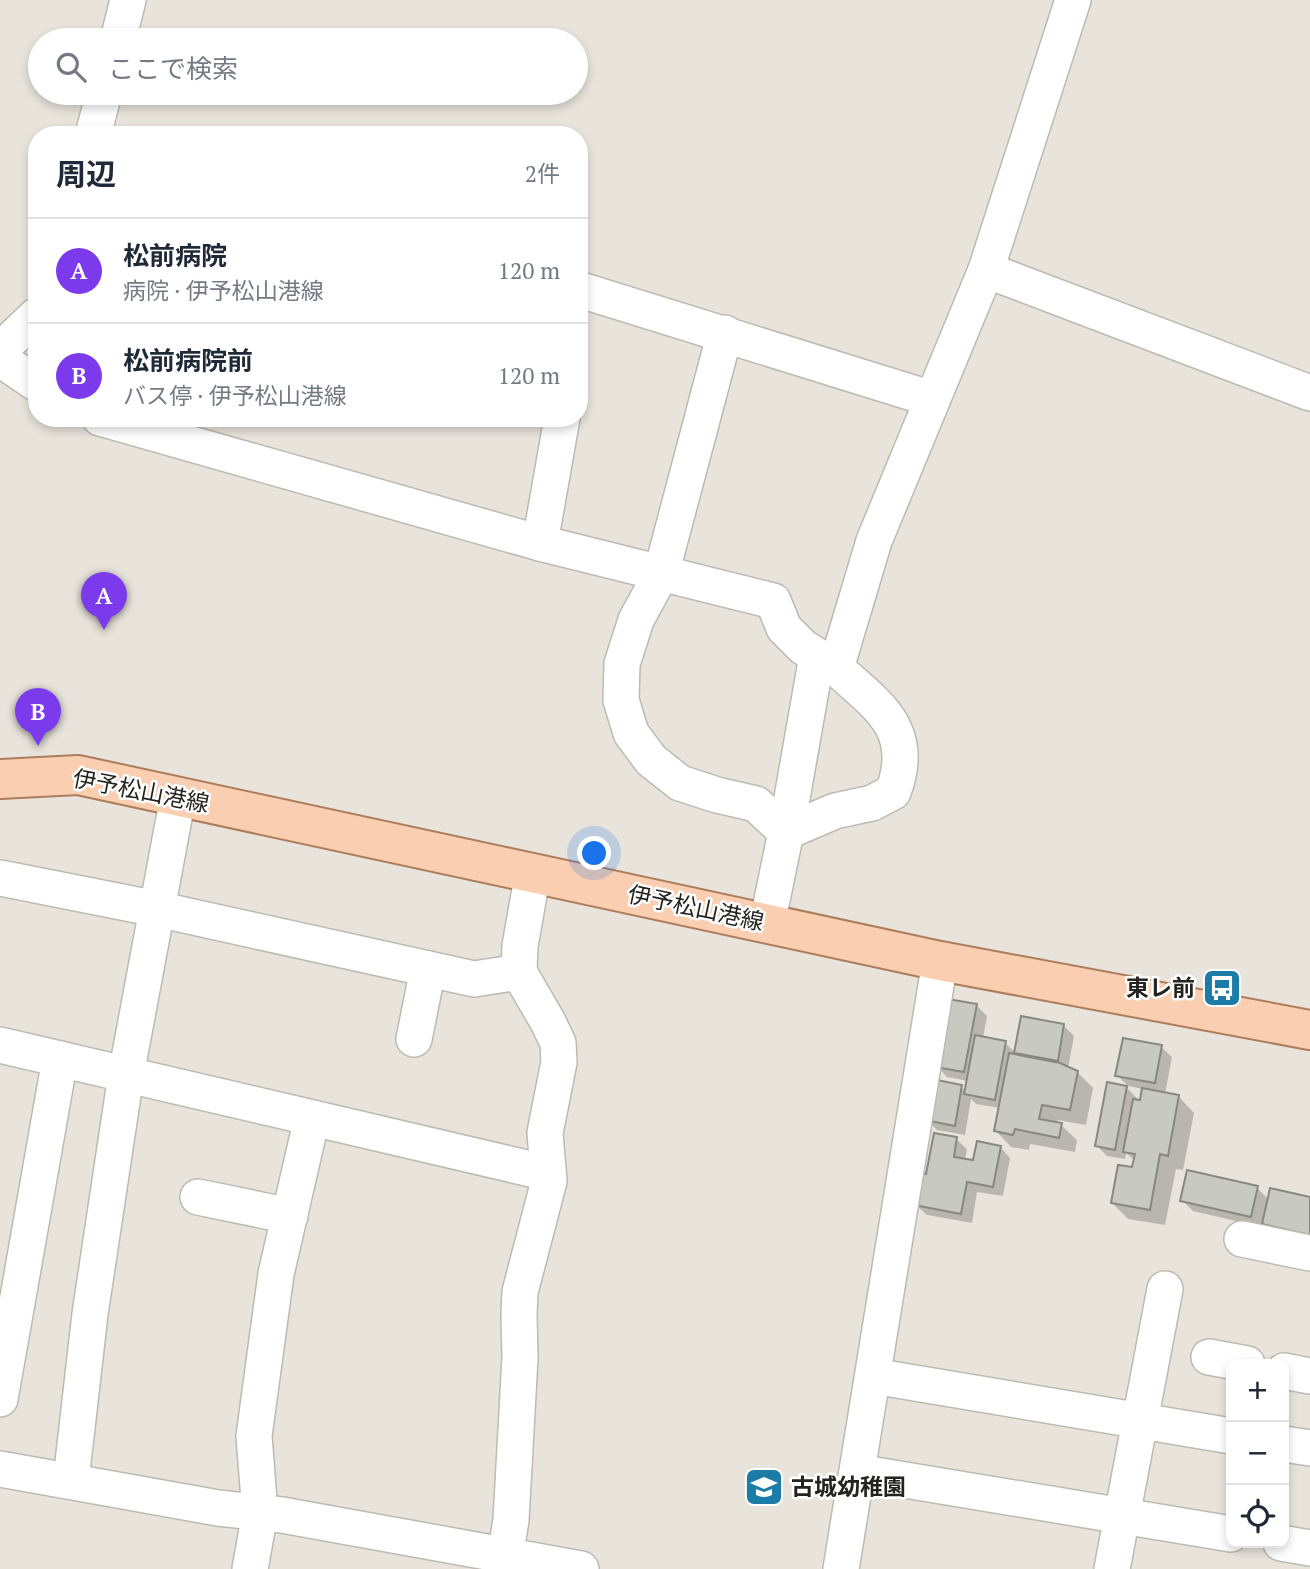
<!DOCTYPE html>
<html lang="ja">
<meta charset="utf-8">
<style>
:root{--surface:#fff;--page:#f6f6f7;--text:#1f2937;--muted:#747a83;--line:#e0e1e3;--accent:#7c3aed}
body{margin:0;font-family:"PT Serif","Noto Sans JP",serif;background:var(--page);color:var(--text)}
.controls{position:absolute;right:21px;bottom:21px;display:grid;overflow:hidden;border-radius:14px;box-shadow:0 4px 10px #0003}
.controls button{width:63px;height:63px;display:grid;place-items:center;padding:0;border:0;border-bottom:2px solid var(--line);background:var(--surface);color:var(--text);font:35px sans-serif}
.you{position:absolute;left:595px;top:854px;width:24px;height:24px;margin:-18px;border:5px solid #fff;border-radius:50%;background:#1a73e8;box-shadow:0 0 0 10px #1a73e833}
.badge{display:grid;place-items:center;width:46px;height:46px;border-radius:50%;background:var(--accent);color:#fff;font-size:23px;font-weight:700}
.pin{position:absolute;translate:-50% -58px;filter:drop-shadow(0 2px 4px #0008)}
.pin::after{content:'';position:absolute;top:37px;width:24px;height:21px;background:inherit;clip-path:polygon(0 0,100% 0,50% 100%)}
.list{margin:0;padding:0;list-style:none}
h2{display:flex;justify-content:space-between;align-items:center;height:91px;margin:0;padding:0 28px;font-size:30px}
h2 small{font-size:23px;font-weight:400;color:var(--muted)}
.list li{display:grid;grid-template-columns:46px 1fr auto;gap:21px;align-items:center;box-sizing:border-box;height:105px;padding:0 28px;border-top:2px solid var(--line)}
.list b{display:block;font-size:26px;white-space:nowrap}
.list p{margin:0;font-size:23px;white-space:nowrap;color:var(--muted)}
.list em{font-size:23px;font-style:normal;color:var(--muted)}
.icon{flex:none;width:38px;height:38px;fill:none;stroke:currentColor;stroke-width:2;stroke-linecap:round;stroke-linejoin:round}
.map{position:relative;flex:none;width:1310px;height:1569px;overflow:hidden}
.search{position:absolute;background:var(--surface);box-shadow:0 4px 10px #0003;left:28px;top:28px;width:560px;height:77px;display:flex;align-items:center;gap:18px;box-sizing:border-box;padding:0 24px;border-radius:38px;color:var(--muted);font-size:26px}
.panel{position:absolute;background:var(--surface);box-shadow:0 4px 10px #0003;left:28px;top:126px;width:560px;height:301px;border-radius:28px}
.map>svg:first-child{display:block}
</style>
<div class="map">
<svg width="1310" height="1569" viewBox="0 0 1310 1569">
<rect width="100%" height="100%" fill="#e8e4dc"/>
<!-- shadow -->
<g fill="#0003">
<polygon points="977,1006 987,1016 983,1038 1005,1043 1016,1053 1064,1026 1074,1036 1068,1068 1077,1072 1093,1088 1086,1125 1058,1120 1057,1124 1061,1125 1077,1140 1075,1152 1030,1144 1029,1150 1011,1147 996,1131 1000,1108 976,1104 971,1099 965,1135 937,1130 926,1119 961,1087 966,1092 968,1081 947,1077 937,1066"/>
<polygon points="1161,1047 1172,1057 1165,1094 1179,1097 1194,1113 1183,1170 1176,1169 1165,1225 1128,1219 1112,1203 1133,1169 1135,1161 1126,1153 1125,1159 1107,1156 1097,1146 1126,1087 1137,1098 1136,1101 1141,1102 1143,1089 1128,1086 1117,1075"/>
<polygon points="956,1139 967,1149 965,1160 975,1162 1000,1147 1010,1158 1003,1196 977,1192 972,1223 927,1215 916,1205 927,1176"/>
<polygon points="1257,1188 1269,1200 1310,1199 1310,1242 1274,1234 1262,1222 1261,1227 1193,1211 1182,1200"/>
</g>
<!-- building -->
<g fill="#c8cac2" stroke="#878880" stroke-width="2">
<polygon points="948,999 977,1004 964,1072 935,1067"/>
<polygon points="1021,1016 1064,1024 1058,1061 1014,1053"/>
<polygon points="975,1035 1006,1041 995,1100 964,1094"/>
<polygon points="1123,1038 1162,1045 1155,1083 1115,1076"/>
<polygon points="1009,1053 1060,1063 1078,1071 1070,1110 1042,1105 1039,1119 1062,1123 1059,1138 1015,1129 1013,1135 994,1131"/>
<polygon points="932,1079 962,1085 955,1126 925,1120"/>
<polygon points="1107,1082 1127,1086 1115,1150 1095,1146"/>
<polygon points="1142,1088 1179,1095 1168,1156 1160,1154 1150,1210 1111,1203 1118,1165 1132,1167 1135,1154 1123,1152 1133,1099 1140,1100"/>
<polygon points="934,1133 957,1137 954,1157 973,1160 977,1141 1001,1146 993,1187 967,1182 961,1214 914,1205 921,1173 926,1174"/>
<polygon points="1187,1170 1258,1186 1251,1217 1180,1201"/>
<polygon points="1270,1188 1310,1197 1310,1235 1262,1224"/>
</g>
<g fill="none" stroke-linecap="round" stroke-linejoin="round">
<!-- minor casing -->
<g stroke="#bebab2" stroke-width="38">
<g id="minor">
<polyline points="118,40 128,0"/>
<polyline points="93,135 104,93"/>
<polyline points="986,270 1310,393"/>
<polyline points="584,291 932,399"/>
<polyline points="725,333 661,574 636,620 622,664 621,700 631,733 651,760 680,783 717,795 756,804 786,832 767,924"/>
<polyline points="0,350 37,315"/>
<polyline points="0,359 37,384"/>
<polyline points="100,418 540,543 773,601 784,628 803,647 836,668 874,541 986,270 1073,0"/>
<polyline points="540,543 562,418"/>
<path d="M817 656 786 832 835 811 872 803 893 792C917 729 877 705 836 668"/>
<polyline points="0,878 157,909 474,979 519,972"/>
<polyline points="414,1039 428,969"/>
<polyline points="0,1045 548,1173"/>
<polyline points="198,1197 290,1216"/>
<polyline points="1242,1239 1310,1253"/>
<polyline points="1209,1357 1247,1364"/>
<polyline points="1284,1371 1310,1376"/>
<polyline points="873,1376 1231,1436"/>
<polyline points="0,1399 60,1059"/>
<polyline points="1284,1444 1310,1448"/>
<polyline points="0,1469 218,1508 282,1515 581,1569"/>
<polyline points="857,1472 1231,1534"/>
<polyline points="71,1480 90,1314 126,1075 178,797"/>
<polyline points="1281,1543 1310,1548"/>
<polyline points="250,1569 260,1513 254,1436 276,1274 312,1118"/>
<polyline points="503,1569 511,1520 520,1358 519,1314 520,1292 549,1181 545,1133 559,1062 558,1043 548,1022 519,972 520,946 533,872"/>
<polyline points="841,1569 940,961"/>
<polyline points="1112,1569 1165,1289"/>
</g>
</g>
<!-- major casing -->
<g stroke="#ad7d5b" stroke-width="42">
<polyline id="major" points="0,779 78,775 940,961 1310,1030"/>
</g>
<!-- minor -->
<use href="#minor" stroke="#fff" stroke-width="35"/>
<!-- major -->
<use href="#major" stroke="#faceb0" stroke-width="38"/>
</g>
<!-- icons -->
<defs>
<g id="bus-square" transform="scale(2.0125)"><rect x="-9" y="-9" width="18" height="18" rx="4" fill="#1b7ca8" stroke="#fff"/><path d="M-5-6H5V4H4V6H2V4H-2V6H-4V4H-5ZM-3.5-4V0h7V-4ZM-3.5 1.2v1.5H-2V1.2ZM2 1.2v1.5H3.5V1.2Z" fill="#fff"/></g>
<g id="school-square" transform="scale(2.0125)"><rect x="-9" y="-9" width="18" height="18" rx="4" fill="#1b7ca8" stroke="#fff"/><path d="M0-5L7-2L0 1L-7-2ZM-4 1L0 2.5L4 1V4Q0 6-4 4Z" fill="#fff"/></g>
</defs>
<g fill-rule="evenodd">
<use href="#bus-square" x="1222" y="988"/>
<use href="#school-square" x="764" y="1487"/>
</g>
<g text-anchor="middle" stroke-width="5" stroke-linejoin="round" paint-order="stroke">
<!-- street labels -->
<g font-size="23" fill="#252320" stroke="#fff">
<text transform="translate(141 791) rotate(11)" y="8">伊予松山港線</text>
<text transform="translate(696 908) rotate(12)" y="8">伊予松山港線</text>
</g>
<!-- poi labels -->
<g font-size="23" font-weight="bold" fill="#252320" stroke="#fff" text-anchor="end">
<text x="1195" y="996">東レ前</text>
<text x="791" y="1495" text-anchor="start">古城幼稚園</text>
</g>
</g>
</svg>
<div class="controls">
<button>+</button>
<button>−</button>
<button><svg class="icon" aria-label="locate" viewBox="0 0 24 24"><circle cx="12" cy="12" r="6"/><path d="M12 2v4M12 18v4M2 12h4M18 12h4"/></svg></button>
</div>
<div class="you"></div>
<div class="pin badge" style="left:104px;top:630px">A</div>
<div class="pin badge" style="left:38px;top:746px">B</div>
<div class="search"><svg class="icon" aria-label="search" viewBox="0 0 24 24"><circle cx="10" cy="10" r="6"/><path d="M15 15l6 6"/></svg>ここで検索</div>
<section class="panel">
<h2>周辺<small>2件</small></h2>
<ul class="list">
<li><span class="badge">A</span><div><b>松前病院</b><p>病院 · 伊予松山港線</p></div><em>120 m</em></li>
<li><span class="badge">B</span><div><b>松前病院前</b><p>バス停 · 伊予松山港線</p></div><em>120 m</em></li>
</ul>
</section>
</div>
